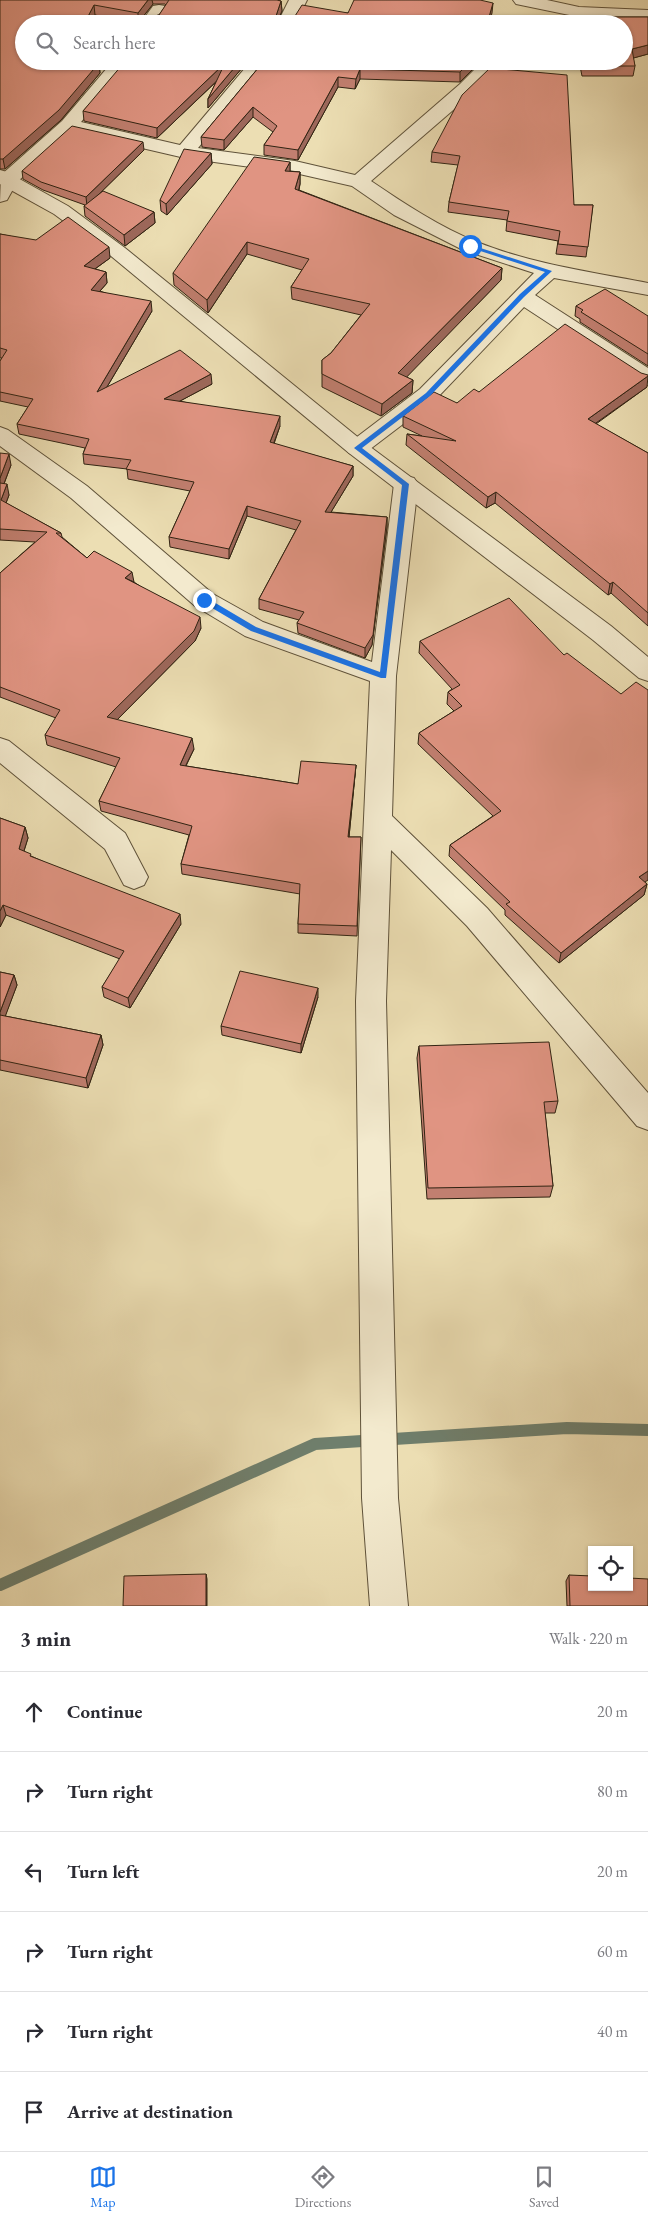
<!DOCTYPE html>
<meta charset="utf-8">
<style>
:root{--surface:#fff;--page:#f2f2f3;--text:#2b2b33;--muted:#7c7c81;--line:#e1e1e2;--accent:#1a73e8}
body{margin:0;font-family:"EB Garamond",serif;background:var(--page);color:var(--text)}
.controls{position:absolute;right:15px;bottom:15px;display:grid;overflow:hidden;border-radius:0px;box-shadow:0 1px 4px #0004}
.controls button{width:45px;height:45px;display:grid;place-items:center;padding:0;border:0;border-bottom:1px solid var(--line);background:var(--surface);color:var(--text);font:25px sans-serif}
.stop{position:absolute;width:15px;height:15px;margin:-11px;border:4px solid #1a73e8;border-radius:50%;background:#fff}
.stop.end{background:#1a73e8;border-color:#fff;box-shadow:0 1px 5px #0008}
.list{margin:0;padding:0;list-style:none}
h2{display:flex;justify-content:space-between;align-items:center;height:65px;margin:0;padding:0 20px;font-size:21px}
h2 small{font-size:16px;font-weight:400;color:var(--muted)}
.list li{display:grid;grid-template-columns:32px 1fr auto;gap:15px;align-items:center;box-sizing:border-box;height:80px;padding:0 20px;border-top:1px solid var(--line)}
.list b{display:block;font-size:19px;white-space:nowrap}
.list em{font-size:16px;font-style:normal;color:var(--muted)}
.icon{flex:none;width:28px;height:28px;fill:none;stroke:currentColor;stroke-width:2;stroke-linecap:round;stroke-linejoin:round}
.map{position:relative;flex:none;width:648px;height:1606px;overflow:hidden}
.search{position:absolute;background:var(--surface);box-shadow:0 1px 4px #0004;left:15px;right:15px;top:15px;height:55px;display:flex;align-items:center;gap:12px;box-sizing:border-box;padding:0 18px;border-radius:28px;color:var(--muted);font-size:19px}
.sheet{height:545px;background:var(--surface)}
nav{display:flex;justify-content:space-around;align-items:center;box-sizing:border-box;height:70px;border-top:1px solid var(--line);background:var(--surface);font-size:14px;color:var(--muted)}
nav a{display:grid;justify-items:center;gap:2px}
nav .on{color:var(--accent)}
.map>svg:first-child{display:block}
</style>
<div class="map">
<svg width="648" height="1606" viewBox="0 0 648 1606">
<rect width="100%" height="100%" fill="#ecdeb3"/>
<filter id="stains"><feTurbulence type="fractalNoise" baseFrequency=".004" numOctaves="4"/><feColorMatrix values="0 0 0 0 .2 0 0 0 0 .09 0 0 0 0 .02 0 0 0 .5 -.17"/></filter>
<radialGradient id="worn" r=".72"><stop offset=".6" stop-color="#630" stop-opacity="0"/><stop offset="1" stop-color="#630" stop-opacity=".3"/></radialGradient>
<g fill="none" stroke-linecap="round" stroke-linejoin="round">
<!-- stream -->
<polyline stroke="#6f7f6d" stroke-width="12" points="0,1585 315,1444 567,1428 648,1430"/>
<!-- minor casing -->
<g stroke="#5f523a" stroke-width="2">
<g id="minor">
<polygon points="289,0 307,0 295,24 277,24"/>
<polygon points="513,0 547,0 579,7 648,10 648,20 579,17 516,4"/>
<polygon points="159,5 165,6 168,10 158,24 140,24 153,6"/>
<path d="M113 61H132L81 122 180 145 251 61H270L198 148 295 161 355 175 460 84 483 61H502L474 92 371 181C405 204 440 227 477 242 532 264 591 272 648 283V295L554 278 535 295 648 368V385L640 383 524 307 436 399 365 453 357 456 349 453 345 448 349 443 420 389 534 273 463 250 394 215 352 186 295 173 185 158 73 132 17 182 7 200 0 202 1 175 62 121Z"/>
<polygon points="0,427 8,430 87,486 213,594 263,622 372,662 394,484 398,478 406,476 414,478 418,484 396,676 392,816 487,908 648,1093 648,1130 637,1126 467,926 391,850 386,1001 398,1498 408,1606 370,1606 362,1498 356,1001 370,681 245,636 195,606 71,498 0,446"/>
<polygon points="0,738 9,741 125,833 148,877 144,885 134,889 124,885 105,849 0,763"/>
</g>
</g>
<!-- tertiary casing -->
<g stroke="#5f523a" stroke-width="2">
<polygon id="tertiary" points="0,170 7,172 68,206 125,248 365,443 611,626 648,657 648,681 639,678 593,640 349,453 111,256 54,214 0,184"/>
</g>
<!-- minor -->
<use href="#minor" fill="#f3eace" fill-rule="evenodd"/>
<!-- tertiary -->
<use href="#tertiary" fill="#f3eace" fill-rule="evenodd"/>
</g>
<!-- wall -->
<g fill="#c17f70" stroke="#302312">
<polygon points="0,0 277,0 281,1 282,11 280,16 295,16 348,13 492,13 154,22 154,16 159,15 166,5 165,4 153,4 138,23 95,15 24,61 99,63 100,73 61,120 5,169 0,169"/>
<polygon points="573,17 648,17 648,54 633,58 635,66 633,76 582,76 579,61 624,61 624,24 572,24"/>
<polygon points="248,61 208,108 208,99 216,82 157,138 84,121 83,111 126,65"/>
<polygon points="264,61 479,61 479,63 460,82 360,79 355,89 338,87 298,160 264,155 264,145 273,132 253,117 224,150 202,147 201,137"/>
<polygon points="490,68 574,205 593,205 586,257 556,254 558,241 506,231 507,220 448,212 449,202 458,165 431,162 432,152"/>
<polygon points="144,150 98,195 154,212 155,223 125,246 85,216 84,206 85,205 43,190 23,179 22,171"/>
<polygon points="211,153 212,164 167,215 161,211 160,200"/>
<polygon points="290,162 290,171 300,172 300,184 299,190 502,268 501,280 406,377 413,380 412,393 381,416 322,387 322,360 331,353 361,315 292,299 291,287 302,270 247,254 208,313 174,285 173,273"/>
<polygon points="0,234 110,258 95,269 106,272 107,283 100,291 152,311 107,387 212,384 180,401 280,426 274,444 353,466 353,476 331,512 387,517 387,527 372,645 365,658 298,633 297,623 299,620 259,609 259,599 296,530 247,516 229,559 170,547 169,537 190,491 128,479 127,469 84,464 83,454 85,448 19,434 17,424 28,407 0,401 0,361 2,358 0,358"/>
<polygon points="576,306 648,316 648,366 580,322 580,319 575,316"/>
<polygon points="647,387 596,424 648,453 648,626 611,593 608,595 495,503 486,508 406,445 407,434 422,436 403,427 403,416 457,403 479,392"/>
<polygon points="0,453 11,465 4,484 9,495 6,503 61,533 62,537 87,558 134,582 201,628 195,641 117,720 194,749 186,766 298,784 356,765 355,775 349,837 361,837 357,936 298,933 298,924 300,894 182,874 181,864 189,835 101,811 99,801 116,767 47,745 45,735 56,718 0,697 0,573 35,542 0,540"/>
<polygon points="420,641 647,884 644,895 559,963 505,915 505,910 449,856 450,845 493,816 418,744 419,733 454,711 447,704 448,692 452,689 419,653"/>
<polygon points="0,818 25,827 28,838 24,851 31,856 181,924 130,1008 104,997 102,987 120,959 6,915 0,927"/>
<polygon points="0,972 14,975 17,985 5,1016 101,1035 103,1045 88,1088 0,1070"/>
<polygon points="318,997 301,1053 222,1035 221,1026"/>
<polygon points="419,1046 558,1101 555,1113 545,1113 553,1186 550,1197 427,1199 417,1058"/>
<polygon points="569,1575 648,1606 567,1606 566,1581"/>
</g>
<!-- shaded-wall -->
<g fill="#9d685b" stroke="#302312">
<polygon points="148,0 152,0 153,4 138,23 138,13"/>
<polygon points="281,1 282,11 276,24 276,16"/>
<polygon points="493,3 492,13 489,24 487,24"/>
<polygon points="94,5 95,15 90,24 84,24"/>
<polygon points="648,45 648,54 630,59 632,49"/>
<polygon points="240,61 248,61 208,108 208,99"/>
<polygon points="471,61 479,61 479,63 460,82 460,72"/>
<polygon points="99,63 100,73 61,120 5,169 3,159"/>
<polygon points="225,63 225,73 157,138 157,128"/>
<polygon points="360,69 360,79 355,89 356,79"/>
<polygon points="338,77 338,87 298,160 298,150"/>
<polygon points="253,107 253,117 224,150 224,140"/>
<polygon points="143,142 144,150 87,206 86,197"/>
<polygon points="211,153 212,164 167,215 166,204"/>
<polygon points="290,162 290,174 285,171"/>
<polygon points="300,172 300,184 296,201 295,189"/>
<polygon points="154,212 155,223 125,246 124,235"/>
<polygon points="247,242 247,254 208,313 207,300"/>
<polygon points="109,247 110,258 85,276 84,266"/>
<polygon points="502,268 501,280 398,386 398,373"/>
<polygon points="106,272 107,283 92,300 91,290"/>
<polygon points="151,301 152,311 98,402 97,392"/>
<polygon points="211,374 212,384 165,409 164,399"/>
<polygon points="648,376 647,387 586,430 588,419"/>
<polygon points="413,380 412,393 381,416 382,404"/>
<polygon points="280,416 280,426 270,453 270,442"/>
<polygon points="9,454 11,465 0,494 0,478"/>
<polygon points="353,466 353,476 325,522 325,512"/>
<polygon points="7,484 9,495 3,511 1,500"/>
<polygon points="496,492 495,503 486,508 488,497"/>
<polygon points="247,506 247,516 229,559 229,549"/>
<polygon points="387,517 387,527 372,645 365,658 365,648"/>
<polygon points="132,572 134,582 125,578"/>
<polygon points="613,582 611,593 608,595 610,584"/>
<polygon points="200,617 201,628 195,641 109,728 107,717"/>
<polygon points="192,738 194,749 181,775 180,765"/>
<polygon points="356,765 355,775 348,847 348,837"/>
<polygon points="25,827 28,838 21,860 19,849"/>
<polygon points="648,871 648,880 636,888 639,877"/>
<polygon points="647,884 644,895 559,963 561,953"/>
<polygon points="3,905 6,915 0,927 0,911"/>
<polygon points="180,914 181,924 130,1008 128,998"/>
<polygon points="14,975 17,985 2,1025 0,1019 0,1012"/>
<polygon points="318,988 318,997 301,1053 301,1044"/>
<polygon points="101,1035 103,1045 88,1088 86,1078"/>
<polygon points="206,1574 207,1579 207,1606 206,1606"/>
</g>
<!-- building -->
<g fill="#e09482" stroke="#302312">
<polygon points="0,0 148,0 138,13 94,5 84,24 24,24 24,61 71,61 99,63 59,110 3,159 0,159"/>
<polygon points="169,0 277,0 281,1 276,16 295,16 302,5 348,13 354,0 480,0 493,3 487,24 153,24 157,17 154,16 159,15"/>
<polygon points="573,17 648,17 648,45 632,49 635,66 583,66 582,61 624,61 624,24 574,24"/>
<polygon points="129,61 240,61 208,99 225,63 157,128 83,111 122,65 126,65"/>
<polygon points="264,61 471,61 460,72 360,69 356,79 338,77 298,150 264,145 277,126 253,107 224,140 201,137"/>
<polygon points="490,68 567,75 574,205 593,205 588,247 558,244 560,231 507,221 509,211 449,202 460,156 432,152 462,95"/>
<polygon points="72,126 143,142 86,197 41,182 22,171"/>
<polygon points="184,149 211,153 166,204 160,200"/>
<polygon points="254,157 290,162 285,171 300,172 295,189 502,268 398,373 413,380 382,404 322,374 322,360 331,353 370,304 291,287 309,259 247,242 207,300 173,273"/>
<polygon points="103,191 154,212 124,235 84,206"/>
<polygon points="68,217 109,247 84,266 106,272 91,290 151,301 97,392 180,350 211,374 164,399 280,416 270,442 353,466 325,512 387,517 373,635 365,648 297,623 304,612 259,599 301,521 247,506 229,549 169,537 194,482 126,469 131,460 83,454 89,439 17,424 33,399 0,392 0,361 7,350 0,348 0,234 36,240"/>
<polygon points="605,289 648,316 648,354 581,312 583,310 576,306"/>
<polygon points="565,324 641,373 648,375 648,376 588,419 648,453 648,613 613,582 610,584 496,492 488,497 407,434 456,441 403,416 434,392 457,403 474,389 479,392"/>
<polygon points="0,453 9,454 0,478"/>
<polygon points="0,483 7,484 1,500 61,533 56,533 87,558 94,551 132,572 125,578 200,617 194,631 107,717 192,738 180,765 298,784 301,761 356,765 348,837 361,837 357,926 298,924 300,884 181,864 192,826 99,801 120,758 45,735 60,710 0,687 0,573 47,532 0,529"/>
<polygon points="509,598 564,655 567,653 621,694 636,682 648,690 648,871 639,877 647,884 561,953 506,904 510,902 450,845 501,811 419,733 462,706 448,692 460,685 420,641"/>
<polygon points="0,818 25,827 19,849 31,854 30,856 180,914 128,998 102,987 124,951 3,905 0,911"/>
<polygon points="240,971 318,988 301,1044 221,1026"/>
<polygon points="0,972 14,975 0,1012"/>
<polygon points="0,1015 101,1035 86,1078 0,1060"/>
<polygon points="549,1042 558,1101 544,1102 553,1186 428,1188 419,1046"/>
<polygon points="206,1574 206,1606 123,1606 124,1576"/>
<polygon points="569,1575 592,1576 592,1587 629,1587 629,1578 648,1579 648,1606 570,1606"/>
</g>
<!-- route -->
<polygon fill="#1a73e8" points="468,244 552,271 524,297 430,396 362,448 409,484 386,678 381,678 251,631 202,602 202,598 207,598 256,627 380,672 402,485 354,448 426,393 520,294 545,272 468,247"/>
<rect width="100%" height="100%" filter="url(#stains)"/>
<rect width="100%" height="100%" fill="url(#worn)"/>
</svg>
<div class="controls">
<button><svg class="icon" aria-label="locate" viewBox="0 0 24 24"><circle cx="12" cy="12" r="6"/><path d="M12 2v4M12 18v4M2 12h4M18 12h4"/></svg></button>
</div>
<div class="stop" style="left:470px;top:246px"></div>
<div class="stop end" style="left:204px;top:600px"></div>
<div class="search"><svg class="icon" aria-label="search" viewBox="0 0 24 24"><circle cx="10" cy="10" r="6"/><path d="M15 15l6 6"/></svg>Search here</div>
</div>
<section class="sheet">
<h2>3 min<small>Walk · 220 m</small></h2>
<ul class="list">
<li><svg class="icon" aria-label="ahead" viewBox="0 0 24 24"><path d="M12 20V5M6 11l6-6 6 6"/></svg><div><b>Continue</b></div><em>20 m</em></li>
<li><svg class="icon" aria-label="right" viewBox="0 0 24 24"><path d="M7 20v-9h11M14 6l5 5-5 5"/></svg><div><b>Turn right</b></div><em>80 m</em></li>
<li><svg class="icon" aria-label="left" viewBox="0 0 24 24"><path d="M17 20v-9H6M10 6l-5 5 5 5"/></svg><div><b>Turn left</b></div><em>20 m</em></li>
<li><svg class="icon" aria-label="right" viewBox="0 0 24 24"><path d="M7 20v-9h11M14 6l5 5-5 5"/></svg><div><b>Turn right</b></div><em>60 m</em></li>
<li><svg class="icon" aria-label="right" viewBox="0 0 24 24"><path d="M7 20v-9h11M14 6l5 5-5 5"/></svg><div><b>Turn right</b></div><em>40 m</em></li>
<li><svg class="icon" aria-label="arrive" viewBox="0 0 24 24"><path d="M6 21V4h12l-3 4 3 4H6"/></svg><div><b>Arrive at destination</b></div></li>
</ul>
</section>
<nav>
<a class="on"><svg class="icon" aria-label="map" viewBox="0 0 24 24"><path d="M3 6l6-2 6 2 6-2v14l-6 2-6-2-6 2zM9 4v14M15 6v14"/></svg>Map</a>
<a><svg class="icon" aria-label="directions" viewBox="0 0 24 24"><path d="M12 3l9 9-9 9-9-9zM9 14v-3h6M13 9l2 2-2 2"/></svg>Directions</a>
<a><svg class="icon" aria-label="saved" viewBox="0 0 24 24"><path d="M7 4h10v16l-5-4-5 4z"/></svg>Saved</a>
</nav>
